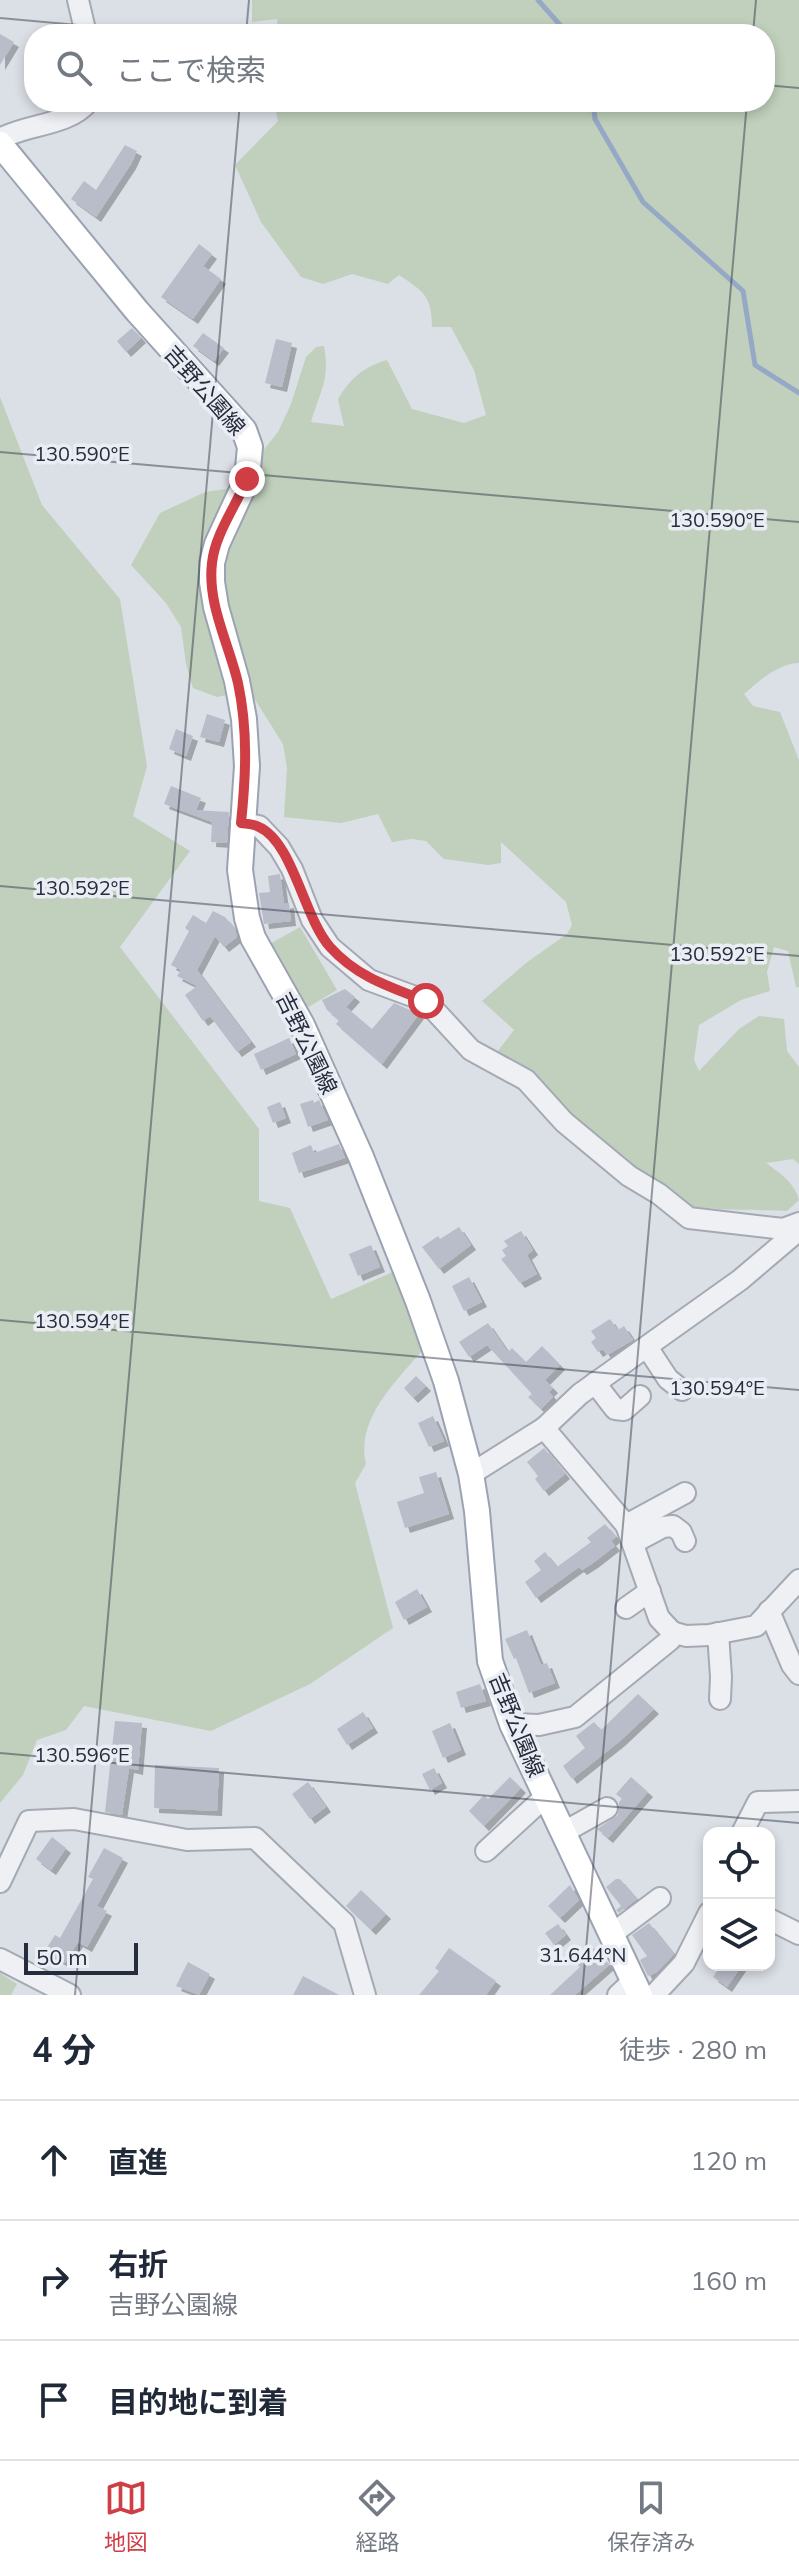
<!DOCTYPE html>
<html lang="ja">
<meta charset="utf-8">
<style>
:root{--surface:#fff;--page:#f2f2f3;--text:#1f2937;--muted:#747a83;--line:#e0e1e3;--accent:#cf3d45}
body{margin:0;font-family:Mulish,"Noto Sans JP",sans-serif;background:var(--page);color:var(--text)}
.controls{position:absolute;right:24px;bottom:24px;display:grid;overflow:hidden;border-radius:16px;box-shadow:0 4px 12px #0003}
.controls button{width:72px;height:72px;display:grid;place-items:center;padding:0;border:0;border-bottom:2px solid var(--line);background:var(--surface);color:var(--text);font:40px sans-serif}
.scale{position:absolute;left:24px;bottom:20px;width:114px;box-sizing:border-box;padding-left:8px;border:4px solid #252c3c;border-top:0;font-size:22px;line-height:28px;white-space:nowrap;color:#252c3c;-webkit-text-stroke:6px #eaeef4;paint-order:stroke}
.stop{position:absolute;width:24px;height:24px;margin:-18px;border:6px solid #cf3d45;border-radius:50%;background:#fff}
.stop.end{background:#cf3d45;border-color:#fff;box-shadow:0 2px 8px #0008}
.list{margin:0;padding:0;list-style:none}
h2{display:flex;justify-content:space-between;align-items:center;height:104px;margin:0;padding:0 32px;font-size:34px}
h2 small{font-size:26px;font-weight:400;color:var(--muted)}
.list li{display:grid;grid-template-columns:52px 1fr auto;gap:24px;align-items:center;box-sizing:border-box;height:120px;padding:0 32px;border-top:2px solid var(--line)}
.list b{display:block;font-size:30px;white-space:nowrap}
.list p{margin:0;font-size:26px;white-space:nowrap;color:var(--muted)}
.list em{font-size:26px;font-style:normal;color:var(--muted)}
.icon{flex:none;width:44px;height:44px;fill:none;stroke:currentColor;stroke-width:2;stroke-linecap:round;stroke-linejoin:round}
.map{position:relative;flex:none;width:799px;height:1995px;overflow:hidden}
.search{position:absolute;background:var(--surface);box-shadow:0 4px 12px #0003;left:24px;right:24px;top:24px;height:88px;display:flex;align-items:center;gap:20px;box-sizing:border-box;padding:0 28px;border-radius:32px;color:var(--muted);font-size:30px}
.sheet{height:464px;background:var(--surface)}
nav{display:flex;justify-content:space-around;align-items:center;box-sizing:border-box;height:112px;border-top:2px solid var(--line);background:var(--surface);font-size:22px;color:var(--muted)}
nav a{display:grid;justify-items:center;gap:4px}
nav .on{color:var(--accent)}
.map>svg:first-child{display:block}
</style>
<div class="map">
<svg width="799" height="1995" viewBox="0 0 799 1995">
<defs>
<filter id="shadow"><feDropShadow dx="5" dy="5" stdDeviation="0" flood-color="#0004"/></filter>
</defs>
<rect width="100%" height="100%" fill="#dbdfe6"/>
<!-- green -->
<g fill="#c0d0bc">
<path d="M252 0H799V663C779 663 759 681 744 694L753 706 780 712 799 760V987H796L788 951 774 947 767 972 770 991 741 1000 699 1025 694 1060 699 1071 739 1029 759 1016 784 1019 787 1051 799 1067V1164L793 1159 766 1163C781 1174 794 1182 799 1200L787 1211C760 1209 700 1212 677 1202 623 1176 559 1105 514 1063L497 1052 514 1030 482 1001 526 963 567 934 572 925 566 902 501 842V863L488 865 444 859 426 841 411 839 392 842 378 814 341 823 284 817 287 768 283 744 249 690 217 697 193 688 186 664 181 627 166 603 131 565 160 513 205 492 226 489 256 476 262 452 278 432 291 404 306 357 316 347 324 346C330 381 320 391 311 422L344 426 338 399C351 378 363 367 387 360L412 409 464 423 486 415 474 370 451 327H432C432 296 424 292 399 275L388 284 352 274 323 284 301 277 261 222 235 165 278 121 274 102H765V34H278L277 19 252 22Z"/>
<path d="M0 397 42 505 120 599 147 766 133 816 190 851 120 947 259 1129V1201L290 1208 331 1299 395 1271 424 1348C398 1380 355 1418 366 1464L355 1483 393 1628 310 1684 211 1731 84 1706 66 1730 37 1740 23 1775 0 1803Z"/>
<polygon points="300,927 337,990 305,1009 268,945"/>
<polygon points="0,1973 17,1984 11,1995 0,1995"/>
</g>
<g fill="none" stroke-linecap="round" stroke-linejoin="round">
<!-- stream -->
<g stroke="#95a9c7" stroke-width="5">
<polyline points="538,0 568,34"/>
<polyline points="593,102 595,119 643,202 743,291 755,365 799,393"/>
</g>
</g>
<!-- building -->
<g fill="#b9bdc9" filter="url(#shadow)">
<polygon points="0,34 14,42 0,65"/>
<polygon points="125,145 137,151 131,164 96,217 71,199 84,181 96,190"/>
<polygon points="199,244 212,254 203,266 221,279 193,319 161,297"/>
<polygon points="132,328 141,338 126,352 117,341"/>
<polygon points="203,333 224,348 214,361 193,346"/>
<polygon points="276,339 292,343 282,387 265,383"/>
<polygon points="207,714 225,720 219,742 200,737"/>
<polygon points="176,729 193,736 186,756 169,749"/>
<polygon points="171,786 201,798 196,810 229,812 227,843 211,842 212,822 164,804"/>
<polygon points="280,874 284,904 289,903 291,921 264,924 259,893 270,892 268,876"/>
<polygon points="213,911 225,917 235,929 237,937 224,947 215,936 197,970 251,1042 237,1052 210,1016 203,1021 185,995 197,986 177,976 181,970 171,965 189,931 185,928 193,915 206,923"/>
<polygon points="345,989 355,997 346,1007 372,1029 394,1003 419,1014 382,1064 336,1024 339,1020 327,1010 322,1000"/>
<polygon points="289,1038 296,1054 261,1070 254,1054"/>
<polygon points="313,1100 314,1103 319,1100 328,1120 308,1127 300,1104"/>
<polygon points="280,1102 286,1118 273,1123 267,1107"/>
<polygon points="339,1144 345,1158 299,1173 292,1153 311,1145 314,1153"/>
<polygon points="459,1227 471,1245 439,1269 422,1247 438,1236 440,1239"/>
<polygon points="521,1231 533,1250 527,1255 537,1274 520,1283 501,1259 506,1256 502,1250 508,1246 504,1241"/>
<polygon points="371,1245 380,1267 358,1276 349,1254"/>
<polygon points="469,1277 482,1302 464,1311 452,1286"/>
<polygon points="610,1319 618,1330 624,1326 633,1340 607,1355 603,1349 598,1352 591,1342 596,1338 591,1331"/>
<polygon points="488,1323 508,1352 512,1348 526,1362 542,1346 560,1365 545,1380 553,1388 549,1392 553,1397 541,1409 528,1397 532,1394 487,1345 469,1357 459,1342"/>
<polygon points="416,1376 426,1386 413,1398 404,1388"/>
<polygon points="433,1416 444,1441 429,1447 418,1423"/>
<polygon points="544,1448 565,1474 544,1491 535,1479 538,1476 527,1462"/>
<polygon points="436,1472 449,1514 405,1528 397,1502 424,1493 419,1477"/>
<polygon points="605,1524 616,1537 611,1541 615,1546 593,1563 582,1570 579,1567 536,1598 525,1582 541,1570 534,1561 545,1552 557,1567 591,1542 587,1538"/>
<polygon points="417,1589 427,1607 404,1620 395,1602"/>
<polygon points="527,1630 541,1665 547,1663 555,1683 529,1693 516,1658 514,1659 505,1639"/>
<polygon points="480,1684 486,1701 461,1708 456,1692"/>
<polygon points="638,1694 654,1709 620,1741 572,1779 563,1766 585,1748 576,1736 594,1722 601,1730"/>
<polygon points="363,1712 373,1728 347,1745 337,1729"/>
<polygon points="115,1721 142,1723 138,1770 129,1768 122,1815 105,1812"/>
<polygon points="450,1723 461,1750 443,1758 432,1731"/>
<polygon points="155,1765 219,1768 217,1811 154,1808"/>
<polygon points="434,1768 442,1783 430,1790 422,1774"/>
<polygon points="510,1777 521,1788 484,1826 469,1811 484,1795 488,1799"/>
<polygon points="631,1777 648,1792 608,1838 597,1829 618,1815 619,1802 622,1799 616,1794"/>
<polygon points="308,1782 326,1807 310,1819 292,1794"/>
<polygon points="52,1837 66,1848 51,1870 36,1859"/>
<polygon points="104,1848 123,1858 97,1906 107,1911 87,1947 78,1942 65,1963 45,1951 55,1935 60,1938 93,1879 88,1877"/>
<polygon points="616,1879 620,1879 637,1899 619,1913 616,1910 621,1906 606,1887"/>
<polygon points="570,1885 579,1900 560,1918 548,1906"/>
<polygon points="361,1890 386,1914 371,1930 346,1906"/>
<polygon points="649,1923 674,1954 657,1972 648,1976 640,1960 647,1956 632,1935"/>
<polygon points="558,1924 566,1935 554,1945 545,1933"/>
<polygon points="449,1948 496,1981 486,1995 419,1995 439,1971 435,1968"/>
<polygon points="594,1948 609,1965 575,1995 550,1995 580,1967 577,1964"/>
<polygon points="188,1962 210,1974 199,1995 176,1986"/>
<polygon points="721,1965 742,1965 727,1987 713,1977"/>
<polygon points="303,1976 339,1995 293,1995"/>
</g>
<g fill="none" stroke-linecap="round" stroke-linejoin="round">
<!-- minor casing -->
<g stroke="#a4a9b3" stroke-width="24">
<g id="minor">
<polyline points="78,0 86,34"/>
<path d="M0 139C26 124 68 126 88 102"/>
<polyline points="241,823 259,826 279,847 292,869 312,920 330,947 369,980 426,1001 471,1050 526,1080 564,1122 629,1176 659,1194 689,1218 783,1229 799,1223"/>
<polyline points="647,1347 668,1379 682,1390"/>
<polyline points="595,1383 615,1409 624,1410 640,1396"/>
<polyline points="544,1428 626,1525 659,1618 672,1632 686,1636 709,1635 756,1626 799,1580"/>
<polyline points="471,1474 544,1428 580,1394 740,1280 799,1230"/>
<polyline points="626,1525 685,1493"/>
<polyline points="633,1543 663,1527 673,1526 681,1532 685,1541"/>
<polyline points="626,1608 650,1591"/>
<polyline points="769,1611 792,1665 799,1674"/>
<polyline points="718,1633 721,1677 720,1699"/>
<polyline points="512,1724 539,1725 575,1717 670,1640 675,1633"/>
<polyline points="564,1832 607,1808"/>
<polyline points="742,1833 758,1802 799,1801"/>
<polyline points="486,1851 546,1796"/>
<polyline points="0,1882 29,1821 74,1819 187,1840 255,1838 344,1923 365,1995"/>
<polyline points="769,1919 799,1934"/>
<polyline points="612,1934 660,1898"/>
<polyline points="0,1959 70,1995"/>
<polyline points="618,1995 632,1982"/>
<polyline points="654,1995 684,1963 709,1913"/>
</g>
</g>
<!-- major casing -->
<g stroke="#9ba2b2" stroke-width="28">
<polyline id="major" points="0,144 137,311 244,430 250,447 247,479 217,544 212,563 212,582 216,607 237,681 244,719 247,766 240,870 247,918 253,938 302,1025 361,1157 418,1301 446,1381 471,1474 477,1511 490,1661 512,1724 640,1995"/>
</g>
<!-- minor -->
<use href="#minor" stroke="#eef0f4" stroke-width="20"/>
<!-- major -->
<use href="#major" stroke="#fff" stroke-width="24"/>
</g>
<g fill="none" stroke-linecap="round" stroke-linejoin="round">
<!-- route -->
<path stroke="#cf3d45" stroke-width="10" d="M247 479C236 506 215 534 212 563 207 604 229 644 238 683 248 730 246 775 241 823 247 824 254 824 259 827 293 842 304 918 330 947 357 977 390 987 426 1001"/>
</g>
<!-- ticks -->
<path fill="none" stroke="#252c3c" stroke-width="2" stroke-opacity="0.45" d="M0 18 177 34M246 34 249 0M753 34 756 0M765 85 799 88M0 452 799 522M0 886 799 956M0 1320 799 1390M0 1753 799 1823M75 1995 240 102M582 1995 747 102"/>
<g text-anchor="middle" stroke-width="7" stroke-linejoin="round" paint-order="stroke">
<!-- street labels -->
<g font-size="22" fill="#252c3c" stroke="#eaeef4">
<text transform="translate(205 390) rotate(49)" y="8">吉野公園線</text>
<text transform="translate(307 1043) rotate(64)" y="8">吉野公園線</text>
<text transform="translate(517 1725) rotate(68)" y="8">吉野公園線</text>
</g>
</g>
<g font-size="20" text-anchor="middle" fill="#252c3c" stroke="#eaeef4" stroke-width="7" stroke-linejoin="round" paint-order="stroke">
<text x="82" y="461">130.590°E</text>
<text x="717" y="527">130.590°E</text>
<text x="82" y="895">130.592°E</text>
<text x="717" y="961">130.592°E</text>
<text x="82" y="1328">130.594°E</text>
<text x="717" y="1395">130.594°E</text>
<text x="82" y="1762">130.596°E</text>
<text x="583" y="1962">31.644°N</text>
</g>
</svg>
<div class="controls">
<button><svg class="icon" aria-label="locate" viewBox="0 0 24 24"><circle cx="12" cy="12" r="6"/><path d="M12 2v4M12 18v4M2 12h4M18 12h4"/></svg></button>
<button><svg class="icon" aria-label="layers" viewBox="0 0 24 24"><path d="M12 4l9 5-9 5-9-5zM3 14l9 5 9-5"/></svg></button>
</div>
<div class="scale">50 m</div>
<div class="stop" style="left:426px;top:1001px"></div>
<div class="stop end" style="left:247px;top:479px"></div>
<div class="search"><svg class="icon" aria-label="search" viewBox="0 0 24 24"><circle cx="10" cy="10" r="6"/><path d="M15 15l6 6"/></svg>ここで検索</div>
</div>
<section class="sheet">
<h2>4 分<small>徒歩 · 280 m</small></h2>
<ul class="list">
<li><svg class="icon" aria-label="ahead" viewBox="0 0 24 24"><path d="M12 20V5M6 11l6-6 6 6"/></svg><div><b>直進</b></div><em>120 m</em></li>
<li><svg class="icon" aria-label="right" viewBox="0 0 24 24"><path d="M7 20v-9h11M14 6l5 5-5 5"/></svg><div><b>右折</b><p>吉野公園線</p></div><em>160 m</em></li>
<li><svg class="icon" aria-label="arrive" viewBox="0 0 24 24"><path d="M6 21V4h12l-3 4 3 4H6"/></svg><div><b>目的地に到着</b></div></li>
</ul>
</section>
<nav>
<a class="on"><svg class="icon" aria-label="map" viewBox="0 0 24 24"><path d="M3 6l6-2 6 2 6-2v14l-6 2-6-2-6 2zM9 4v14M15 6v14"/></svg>地図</a>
<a><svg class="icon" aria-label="directions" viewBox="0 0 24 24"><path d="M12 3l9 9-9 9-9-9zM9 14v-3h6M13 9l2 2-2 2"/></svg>経路</a>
<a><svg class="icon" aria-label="saved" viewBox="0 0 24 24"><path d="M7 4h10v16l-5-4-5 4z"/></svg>保存済み</a>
</nav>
